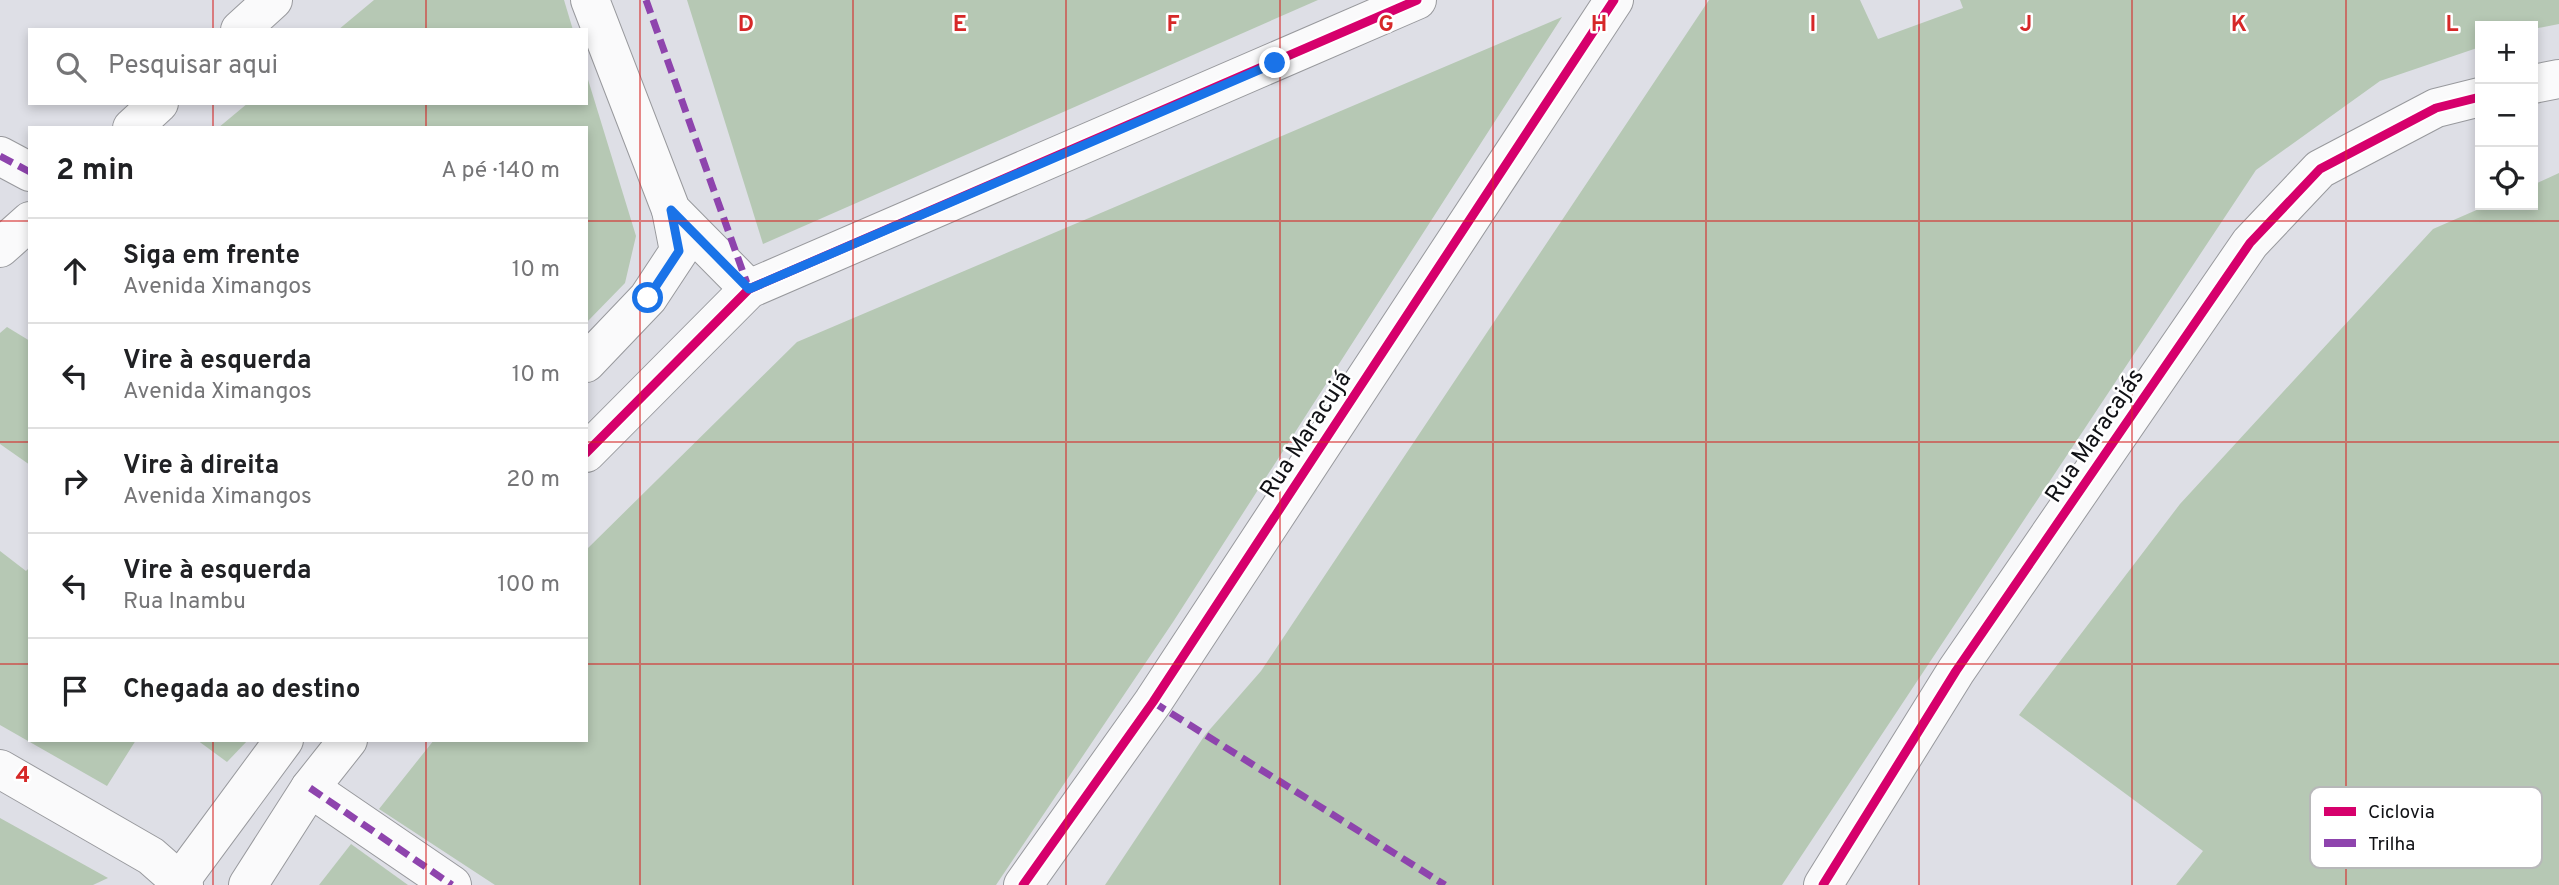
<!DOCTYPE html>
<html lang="pt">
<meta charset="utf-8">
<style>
:root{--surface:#fff;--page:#f6f6f6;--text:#202124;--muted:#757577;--line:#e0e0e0}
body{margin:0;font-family:Overpass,sans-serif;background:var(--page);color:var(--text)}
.controls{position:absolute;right:21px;top:21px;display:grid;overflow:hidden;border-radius:0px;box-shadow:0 4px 10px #0003}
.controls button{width:63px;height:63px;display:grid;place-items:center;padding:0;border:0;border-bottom:2px solid var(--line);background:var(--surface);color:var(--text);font:35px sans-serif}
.stop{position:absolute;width:21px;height:21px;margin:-16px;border:5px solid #1a73e8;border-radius:50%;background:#fff}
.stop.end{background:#1a73e8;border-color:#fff;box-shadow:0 2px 7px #0008}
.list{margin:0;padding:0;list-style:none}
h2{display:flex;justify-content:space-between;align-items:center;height:91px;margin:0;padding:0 28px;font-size:30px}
h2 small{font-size:23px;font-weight:400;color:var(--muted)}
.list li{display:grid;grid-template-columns:46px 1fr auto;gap:21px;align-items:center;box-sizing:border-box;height:105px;padding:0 28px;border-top:2px solid var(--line)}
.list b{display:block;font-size:26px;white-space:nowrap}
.list p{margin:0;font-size:23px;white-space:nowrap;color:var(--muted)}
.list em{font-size:23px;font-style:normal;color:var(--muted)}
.icon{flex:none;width:38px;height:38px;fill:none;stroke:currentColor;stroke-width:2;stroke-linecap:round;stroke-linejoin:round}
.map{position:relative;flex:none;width:2559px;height:885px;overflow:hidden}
.search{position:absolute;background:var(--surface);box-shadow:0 4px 10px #0003;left:28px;top:28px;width:560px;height:77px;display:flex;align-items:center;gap:18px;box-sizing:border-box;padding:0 24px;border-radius:0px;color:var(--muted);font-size:26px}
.panel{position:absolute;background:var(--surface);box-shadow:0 4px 10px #0003;left:28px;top:126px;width:560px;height:616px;border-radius:0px}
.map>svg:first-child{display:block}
</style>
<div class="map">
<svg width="2559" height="885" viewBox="0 0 2559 885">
<rect width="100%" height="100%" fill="#dedfe6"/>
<!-- forest -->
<g fill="#b6c8b4">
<polygon points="374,0 564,0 573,30 338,30"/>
<polygon points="687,0 1318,0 763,244"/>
<polygon points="1709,0 1860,0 1878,39 1963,8 1960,0 2559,0 2559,24 2533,29 2533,26 2480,26 2480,47 2380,81 2256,170 1782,885 1105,885 1205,735 1261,671"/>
<polygon points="1562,17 1173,622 996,885 495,885 379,809 434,740 586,740 586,550 797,342"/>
<polygon points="586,73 636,236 625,283 586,323 586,128 218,128 248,103 586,103"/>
<polygon points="2559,173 2559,885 2176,885 2203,851 2019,715 2180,504 2433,229 2488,205 2533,205 2533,185"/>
<polygon points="7,327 30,341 30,465 0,444 0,333"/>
<polygon points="0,551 26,571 30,567 30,740 136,740 107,786 0,725"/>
<polygon points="197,740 248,740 227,762"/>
<polygon points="0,818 108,878 93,885 0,885"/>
<polygon points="351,844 408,885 319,885"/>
</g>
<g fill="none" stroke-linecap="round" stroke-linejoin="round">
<!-- street casing -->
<g stroke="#98999d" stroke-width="40">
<g id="street">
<polyline points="590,0 671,210 749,289"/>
<polyline points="240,30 273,0"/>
<polyline points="2533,84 2559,79"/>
<polyline points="132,128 159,103"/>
<polyline points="0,156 30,172"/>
<polyline points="0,248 30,221"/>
<polyline points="586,363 648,298 679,251 671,210"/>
<polyline points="586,453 749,289 1417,0"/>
<polyline points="0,769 151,856 184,885"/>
<polyline points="310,788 452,885"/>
<polyline points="177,885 284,740"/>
<polyline points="248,885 310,788 348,740"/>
<polyline points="1023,885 1153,702 1614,0"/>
<polyline points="1823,885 1956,671 2250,243 2320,169 2436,108 2480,97"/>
</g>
</g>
<!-- street -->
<use href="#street" stroke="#fafafb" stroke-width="38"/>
<!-- quiet -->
<g stroke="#8e44ad" stroke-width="7" stroke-dasharray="14 7" stroke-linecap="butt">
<polyline points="646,0 749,289"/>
<polyline points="0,156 30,172"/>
<polyline points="1153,702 1445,885"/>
<polyline points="310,788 452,885"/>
</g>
<!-- cycleway casing -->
<g stroke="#fff" stroke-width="13">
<g id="cycleway">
<polyline points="586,453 749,289 1417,0"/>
<polyline points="1023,885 1153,702 1614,0"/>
<polyline points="1823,885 1956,671 2250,243 2320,169 2436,108 2480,97"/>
</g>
</g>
<!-- cycleway -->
<use href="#cycleway" stroke="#d6006c" stroke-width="9"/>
</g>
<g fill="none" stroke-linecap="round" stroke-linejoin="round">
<!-- route -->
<polyline stroke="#1a73e8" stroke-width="9" points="648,298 679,251 671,210 749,289 1275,63"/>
</g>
<!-- grid -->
<path fill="none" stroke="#d62828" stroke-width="2" stroke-opacity="0.55" d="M213 0V30M426 0V30M640 0V885M853 0V885M1066 0V885M1280 0V885M1493 0V885M1706 0V885M1919 0V885M2132 0V885M2346 0V885M213 103V128M426 103V128M0 221H30M586 221H2559M0 442H30M586 442H2559M0 664H30M586 664H2559M213 740V885M426 740V885"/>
<g text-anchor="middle" stroke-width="5" stroke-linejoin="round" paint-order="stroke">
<!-- street labels -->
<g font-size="24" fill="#101115" stroke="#fff">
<text transform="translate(1305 434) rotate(-57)" y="8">Rua Maracujá</text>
<text transform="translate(2094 435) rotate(-56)" y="8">Rua Maracajás</text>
</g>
</g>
<!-- legend -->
<rect x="2310" y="787" width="232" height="81" rx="10" fill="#fff" stroke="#b7b8b9" stroke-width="2"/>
<rect x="2324" y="807" width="32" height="9" fill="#d6006c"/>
<rect x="2324" y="839" width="32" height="8" fill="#8e44ad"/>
<g font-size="19" fill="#101115">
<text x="2368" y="818">Ciclovia</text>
<text x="2368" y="850">Trilha</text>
</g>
<g font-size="23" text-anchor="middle" font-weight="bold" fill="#d62828" stroke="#fff" stroke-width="5" stroke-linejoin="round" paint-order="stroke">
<text x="746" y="31">D</text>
<text x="960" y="31">E</text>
<text x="1173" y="31">F</text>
<text x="1386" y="31">G</text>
<text x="1599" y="31">H</text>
<text x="1813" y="31">I</text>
<text x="2026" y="31">J</text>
<text x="2239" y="31">K</text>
<text x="2452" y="31">L</text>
<text x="23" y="782">4</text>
</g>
</svg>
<div class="controls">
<button>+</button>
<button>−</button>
<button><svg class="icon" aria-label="locate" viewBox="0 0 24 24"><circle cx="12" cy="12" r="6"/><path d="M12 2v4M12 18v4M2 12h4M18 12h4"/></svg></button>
</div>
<div class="stop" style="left:648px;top:298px"></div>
<div class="stop end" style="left:1275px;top:63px"></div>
<div class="search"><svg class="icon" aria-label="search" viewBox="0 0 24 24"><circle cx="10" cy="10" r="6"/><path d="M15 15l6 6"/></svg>Pesquisar aqui</div>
<section class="panel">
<h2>2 min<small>A pé · 140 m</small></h2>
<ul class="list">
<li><svg class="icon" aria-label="ahead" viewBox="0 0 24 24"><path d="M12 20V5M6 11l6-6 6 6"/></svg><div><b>Siga em frente</b><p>Avenida Ximangos</p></div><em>10 m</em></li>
<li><svg class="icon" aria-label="left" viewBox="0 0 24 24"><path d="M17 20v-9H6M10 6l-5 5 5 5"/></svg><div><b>Vire à esquerda</b><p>Avenida Ximangos</p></div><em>10 m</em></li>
<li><svg class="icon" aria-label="right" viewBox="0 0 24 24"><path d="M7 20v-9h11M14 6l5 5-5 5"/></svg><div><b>Vire à direita</b><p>Avenida Ximangos</p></div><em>20 m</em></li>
<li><svg class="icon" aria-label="left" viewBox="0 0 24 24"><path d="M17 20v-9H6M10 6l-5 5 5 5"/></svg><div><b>Vire à esquerda</b><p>Rua Inambu</p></div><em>100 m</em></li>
<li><svg class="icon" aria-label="arrive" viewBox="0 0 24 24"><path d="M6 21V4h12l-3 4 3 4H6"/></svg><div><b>Chegada ao destino</b></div></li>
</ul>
</section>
</div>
